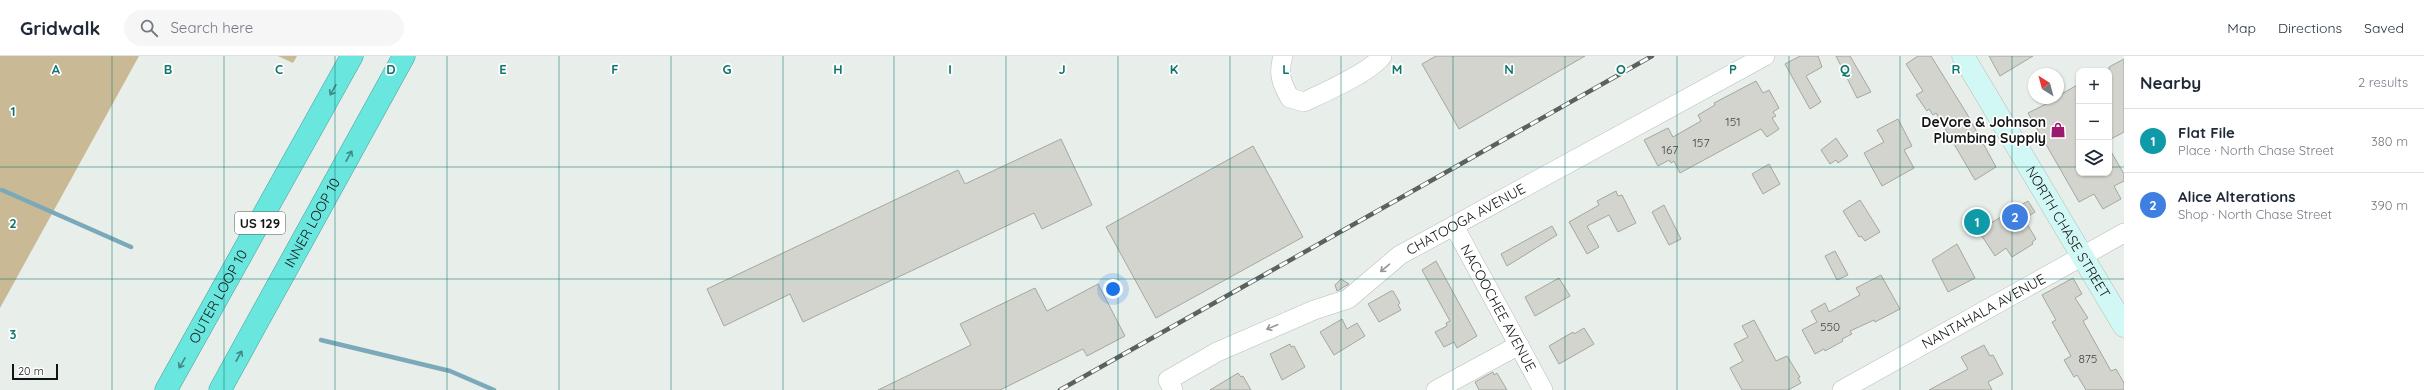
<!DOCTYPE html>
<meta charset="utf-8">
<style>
:root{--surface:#fff;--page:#f6f6f7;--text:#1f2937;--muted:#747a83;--line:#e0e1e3;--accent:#2563eb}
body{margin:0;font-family:Quicksand,sans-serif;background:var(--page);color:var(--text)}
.controls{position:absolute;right:12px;top:12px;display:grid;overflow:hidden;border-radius:8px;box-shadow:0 1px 3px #0004}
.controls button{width:36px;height:36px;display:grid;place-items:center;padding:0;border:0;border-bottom:1px solid var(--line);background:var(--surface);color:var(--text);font:20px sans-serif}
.compass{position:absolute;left:2028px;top:12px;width:36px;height:36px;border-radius:50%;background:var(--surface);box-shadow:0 1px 3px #0004;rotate:324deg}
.scale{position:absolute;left:12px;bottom:10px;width:46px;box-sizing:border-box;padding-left:4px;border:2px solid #131514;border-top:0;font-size:11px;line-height:14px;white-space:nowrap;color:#131514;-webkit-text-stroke:3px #fff;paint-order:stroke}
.you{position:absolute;left:1113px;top:233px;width:14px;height:14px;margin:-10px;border:3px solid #fff;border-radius:50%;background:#1a73e8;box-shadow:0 0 0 6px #1a73e833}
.badge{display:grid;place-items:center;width:26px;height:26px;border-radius:50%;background:var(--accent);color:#fff;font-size:13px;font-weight:700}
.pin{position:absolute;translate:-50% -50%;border:2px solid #fff;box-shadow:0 1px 4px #0006}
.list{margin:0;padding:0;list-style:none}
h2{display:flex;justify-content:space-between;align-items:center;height:52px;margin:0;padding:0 16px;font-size:17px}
h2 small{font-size:13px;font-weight:400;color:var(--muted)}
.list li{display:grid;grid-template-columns:26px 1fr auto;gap:12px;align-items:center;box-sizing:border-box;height:64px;padding:0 16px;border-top:1px solid var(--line)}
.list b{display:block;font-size:15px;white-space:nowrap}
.list p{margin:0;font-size:13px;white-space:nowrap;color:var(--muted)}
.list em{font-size:13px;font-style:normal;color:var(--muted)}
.icon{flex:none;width:22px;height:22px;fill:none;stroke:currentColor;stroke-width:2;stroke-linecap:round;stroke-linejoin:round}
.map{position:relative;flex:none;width:2124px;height:334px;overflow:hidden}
header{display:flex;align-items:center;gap:24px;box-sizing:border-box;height:56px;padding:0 20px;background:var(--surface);border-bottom:1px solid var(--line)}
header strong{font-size:19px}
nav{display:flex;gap:22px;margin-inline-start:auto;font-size:14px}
.search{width:280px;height:36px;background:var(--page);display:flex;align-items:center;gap:10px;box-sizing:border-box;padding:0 14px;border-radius:22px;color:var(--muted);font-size:15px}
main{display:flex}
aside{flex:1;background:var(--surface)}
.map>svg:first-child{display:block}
</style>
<header>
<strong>Gridwalk</strong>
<div class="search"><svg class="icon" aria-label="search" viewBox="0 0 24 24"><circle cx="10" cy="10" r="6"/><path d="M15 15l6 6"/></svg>Search here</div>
<nav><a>Map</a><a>Directions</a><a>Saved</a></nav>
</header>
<main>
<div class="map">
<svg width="2124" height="334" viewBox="0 0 2124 334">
<rect width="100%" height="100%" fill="#e8efea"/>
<!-- green -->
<g fill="#c9b994">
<polygon points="0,0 139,0 0,252"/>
<polygon points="278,0 297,0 293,7"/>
</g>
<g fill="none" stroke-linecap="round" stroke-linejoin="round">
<!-- stream -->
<g stroke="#7ba9ba" stroke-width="4.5">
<polyline points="2,134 131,191"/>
<polyline points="321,284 450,315 494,334"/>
</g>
</g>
<!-- building -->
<g fill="#d2d4cd" stroke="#a4a7a0">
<polygon points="1436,0 1585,0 1459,73 1422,8"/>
<polygon points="1800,0 1818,0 1822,11 1806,20 1821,46 1810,53 1785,8"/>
<polygon points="1836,0 1850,0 1871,36 1857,42"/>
<polygon points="1918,0 1931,0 1967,58 1996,111 1975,124 1936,57 1933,59 1929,53 1927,55 1916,39 1923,35 1906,8"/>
<polygon points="1989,0 2033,0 2000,20"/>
<polygon points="2124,3 2124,76 2109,84 2109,11"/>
<polygon points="1756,25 1763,37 1769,34 1779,52 1773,56 1776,60 1772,62 1779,73 1767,81 1761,73 1680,117 1674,105 1671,107 1669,104 1658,110 1644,84 1668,72 1673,81 1701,65 1698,59 1715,49 1714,47"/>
<polygon points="2079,28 2079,117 2109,117 2109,92 2124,118 2124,125 2114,130 2121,143 2103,153 2094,138 2079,146 2028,57 2058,42 2058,40"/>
<polygon points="1898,63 1912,90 1904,94 1914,112 1882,130 1864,97 1884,86 1877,74"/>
<polygon points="1836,82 1848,100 1838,107 1836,104 1830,108 1821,94"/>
<polygon points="1061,83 1092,149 1042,173 1034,157 803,266 790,238 724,270 707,233 958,114 965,128"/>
<polygon points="1253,90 1303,181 1156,262 1106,171"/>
<polygon points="1769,108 1780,128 1763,138 1752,118"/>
<polygon points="1616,135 1618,140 1622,139 1636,167 1618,176 1609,159 1587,170 1599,191 1587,198 1569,166 1599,149 1597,145"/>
<polygon points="1860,144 1880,176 1865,185 1861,180 1859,181 1843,155"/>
<polygon points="2028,145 2035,156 2024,163 2036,183 2032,186 2033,188 2012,201 2006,192 1995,200 1978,174 1971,179 1963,165 1983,154 1991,167"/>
<polygon points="1664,149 1681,183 1669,189 1652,156"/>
<polygon points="1552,170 1557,179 1507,210 1501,198"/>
<polygon points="1957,188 1975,222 1948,236 1932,204"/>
<polygon points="1835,195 1848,219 1837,224 1825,200"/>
<polygon points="1436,205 1477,280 1457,292 1454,286 1444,291 1435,276 1447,270 1446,267 1450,265 1422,214"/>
<polygon points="1881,219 1900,253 1875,266 1874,264 1850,275 1852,278 1842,283 1843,285 1825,295 1824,293 1815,298 1802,274 1817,266 1811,255 1825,247 1829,256 1860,239 1856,232"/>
<polygon points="1559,222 1570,240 1535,260 1525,241"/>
<polygon points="2073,222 2082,238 2075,242 2088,262 2083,265 2111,315 2116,313 2124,327 2124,334 2086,334 2077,319 2074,321 2064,304 2071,300 2052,266 2056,264 2042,239"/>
<polygon points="1341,223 1349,228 1337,235 1335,229"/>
<polygon points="1098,228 1125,280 1087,300 1083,293 1000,334 878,334 971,289 960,268 1035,232 1047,255"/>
<polygon points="1391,235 1393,235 1400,247 1398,249 1401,254 1379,266 1368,248"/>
<polygon points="1342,263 1347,273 1357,267 1365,280 1334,299 1320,276"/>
<polygon points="1754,264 1776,305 1787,300 1800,321 1798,322 1801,327 1788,334 1742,334 1730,312 1743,305 1734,288 1748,281 1742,270"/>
<polygon points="1584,272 1594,288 1559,308 1549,290 1573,276 1574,278"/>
<polygon points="1290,288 1291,291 1294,290 1305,311 1282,324 1270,298"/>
<polygon points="1984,289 1990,300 1993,299 2003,318 1988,326 1992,334 1929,334 1968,313 1961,301"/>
<polygon points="1493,316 1494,319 1497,317 1507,334 1479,334 1475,326"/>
<polygon points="1238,317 1241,321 1243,320 1251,334 1210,334"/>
</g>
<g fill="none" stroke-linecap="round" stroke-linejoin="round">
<!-- minor casing -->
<g stroke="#b7beb9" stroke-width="20">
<g id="minor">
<path d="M1283 0C1278 17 1281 27 1290 42L1304 46C1323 37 1371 16 1382 0"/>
<path id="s1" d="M1454 170 1543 334"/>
<path id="s2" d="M1173 334 1168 324 1217 296 1314 254 1348 243 1400 199 1765 0"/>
<polyline points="1436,334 1519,289"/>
<path id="s3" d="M1842 334 2124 177"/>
</g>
</g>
<!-- secondary casing -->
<g stroke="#b7beb9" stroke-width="23">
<g id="secondary">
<path id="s4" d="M1963 0 2124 270"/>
</g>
</g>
<!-- motorway casing -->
<g stroke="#4b9e98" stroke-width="23">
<g id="motorway">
<path id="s5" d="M166 334 352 0"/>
<path id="s6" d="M220 334 404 0"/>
</g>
</g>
<!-- minor -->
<use href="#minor" stroke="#fff" stroke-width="19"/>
<!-- secondary -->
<use href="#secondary" stroke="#d2f8f5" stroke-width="22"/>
<!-- motorway -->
<use href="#motorway" stroke="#69e7df" stroke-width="22"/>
<!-- rail casing -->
<g stroke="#5d615e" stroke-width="4.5">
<polyline id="rail" points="1060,334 1652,0"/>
</g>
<!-- rail -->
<use href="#rail" stroke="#fff" stroke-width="3" stroke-dasharray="9" stroke-linecap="butt"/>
</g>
<!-- one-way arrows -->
<defs><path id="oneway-shaft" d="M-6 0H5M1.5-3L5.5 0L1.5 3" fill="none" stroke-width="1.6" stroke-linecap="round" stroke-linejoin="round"/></defs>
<g stroke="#428884">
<use href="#oneway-shaft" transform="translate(333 34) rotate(119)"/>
<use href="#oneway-shaft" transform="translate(349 100) rotate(-61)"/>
<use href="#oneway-shaft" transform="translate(239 300) rotate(-61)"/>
<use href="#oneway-shaft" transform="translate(182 307) rotate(120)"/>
</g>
<g stroke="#959695">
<use href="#oneway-shaft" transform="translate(1385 212) rotate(140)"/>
<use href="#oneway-shaft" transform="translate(1272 271) rotate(157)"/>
</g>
<!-- grid -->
<path fill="none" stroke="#0f766e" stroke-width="1" stroke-opacity="0.55" d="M112 0V334M224 0V334M335 0V334M447 0V334M559 0V334M671 0V334M783 0V334M894 0V334M1006 0V334M1118 0V334M1230 0V334M1341 0V334M1453 0V334M1565 0V334M1677 0V334M1789 0V334M1900 0V334M2012 0V334M0 111H2079M2109 111H2124M0 223H2124"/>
<!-- icons -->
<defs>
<g id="shop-bare" transform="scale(1.2)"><path d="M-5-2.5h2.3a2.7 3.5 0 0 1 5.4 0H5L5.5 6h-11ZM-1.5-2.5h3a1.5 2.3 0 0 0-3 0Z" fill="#9c1a6e" stroke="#fff" stroke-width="2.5" paint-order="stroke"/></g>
</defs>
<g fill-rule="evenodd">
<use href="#shop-bare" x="2058" y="74"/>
</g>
<g text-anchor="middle" stroke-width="3.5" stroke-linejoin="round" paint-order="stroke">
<!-- number labels -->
<g font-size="12" fill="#434542">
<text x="1733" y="70">151</text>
<text x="1701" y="91">157</text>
<text x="1670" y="98">167</text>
<text x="1830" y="275">550</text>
<text x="2088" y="307">875</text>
</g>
<!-- shield labels -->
<rect fill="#fff" stroke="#5a5b5a" stroke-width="1" x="235" y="156" width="50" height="22" rx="3"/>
<g font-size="13" font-weight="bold" fill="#131514">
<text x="260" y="172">US 129</text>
</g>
<!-- poi labels -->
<g font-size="14" font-weight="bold" fill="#131514" stroke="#fff" text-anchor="end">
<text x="2046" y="71">DeVore &amp; Johnson<tspan x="2046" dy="16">Plumbing Supply</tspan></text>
</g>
<!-- street labels -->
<g font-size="14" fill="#131514" stroke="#fff">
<text dy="5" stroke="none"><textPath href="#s2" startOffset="352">CHATOOGA AVENUE</textPath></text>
<text dy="5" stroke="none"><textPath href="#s6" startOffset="191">INNER LOOP 10</textPath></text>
<text dy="5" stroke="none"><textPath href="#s4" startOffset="205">NORTH CHASE STREET</textPath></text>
<text dy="5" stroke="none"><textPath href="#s5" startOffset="107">OUTER LOOP 10</textPath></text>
<text dy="5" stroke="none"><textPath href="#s1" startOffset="93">NACOOCHEE AVENUE</textPath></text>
<text dy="5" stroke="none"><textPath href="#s3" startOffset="162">NANTAHALA AVENUE</textPath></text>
</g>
</g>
<g font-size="13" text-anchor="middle" font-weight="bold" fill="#0f766e" stroke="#fff" stroke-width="3.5" stroke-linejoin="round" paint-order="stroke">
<text x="56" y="18">A</text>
<text x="168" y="18">B</text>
<text x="279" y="18">C</text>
<text x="391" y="18">D</text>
<text x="503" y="18">E</text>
<text x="615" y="18">F</text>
<text x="727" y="18">G</text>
<text x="838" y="18">H</text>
<text x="950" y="18">I</text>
<text x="1062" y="18">J</text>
<text x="1174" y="18">K</text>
<text x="1286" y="18">L</text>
<text x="1397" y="18">M</text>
<text x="1509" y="18">N</text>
<text x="1621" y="18">O</text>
<text x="1733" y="18">P</text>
<text x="1845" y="18">Q</text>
<text x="1956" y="18">R</text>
<text x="13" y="60">1</text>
<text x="13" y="172">2</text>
<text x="13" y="283">3</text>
</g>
</svg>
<div class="controls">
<button>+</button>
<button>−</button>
<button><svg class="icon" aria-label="layers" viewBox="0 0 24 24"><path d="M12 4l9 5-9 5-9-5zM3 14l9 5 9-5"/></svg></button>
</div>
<svg class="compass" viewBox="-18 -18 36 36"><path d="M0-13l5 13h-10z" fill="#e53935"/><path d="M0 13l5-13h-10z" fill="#747a83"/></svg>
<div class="scale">20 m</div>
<div class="you"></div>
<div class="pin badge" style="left:1977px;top:166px;background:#0f9aa8">1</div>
<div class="pin badge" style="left:2015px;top:161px;background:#3f7fe0">2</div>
</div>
<aside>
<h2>Nearby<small>2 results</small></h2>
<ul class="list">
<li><span class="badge" style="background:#0f9aa8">1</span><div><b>Flat File</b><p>Place · North Chase Street</p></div><em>380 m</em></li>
<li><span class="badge" style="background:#3f7fe0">2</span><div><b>Alice Alterations</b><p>Shop · North Chase Street</p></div><em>390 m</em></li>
</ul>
</aside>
</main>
